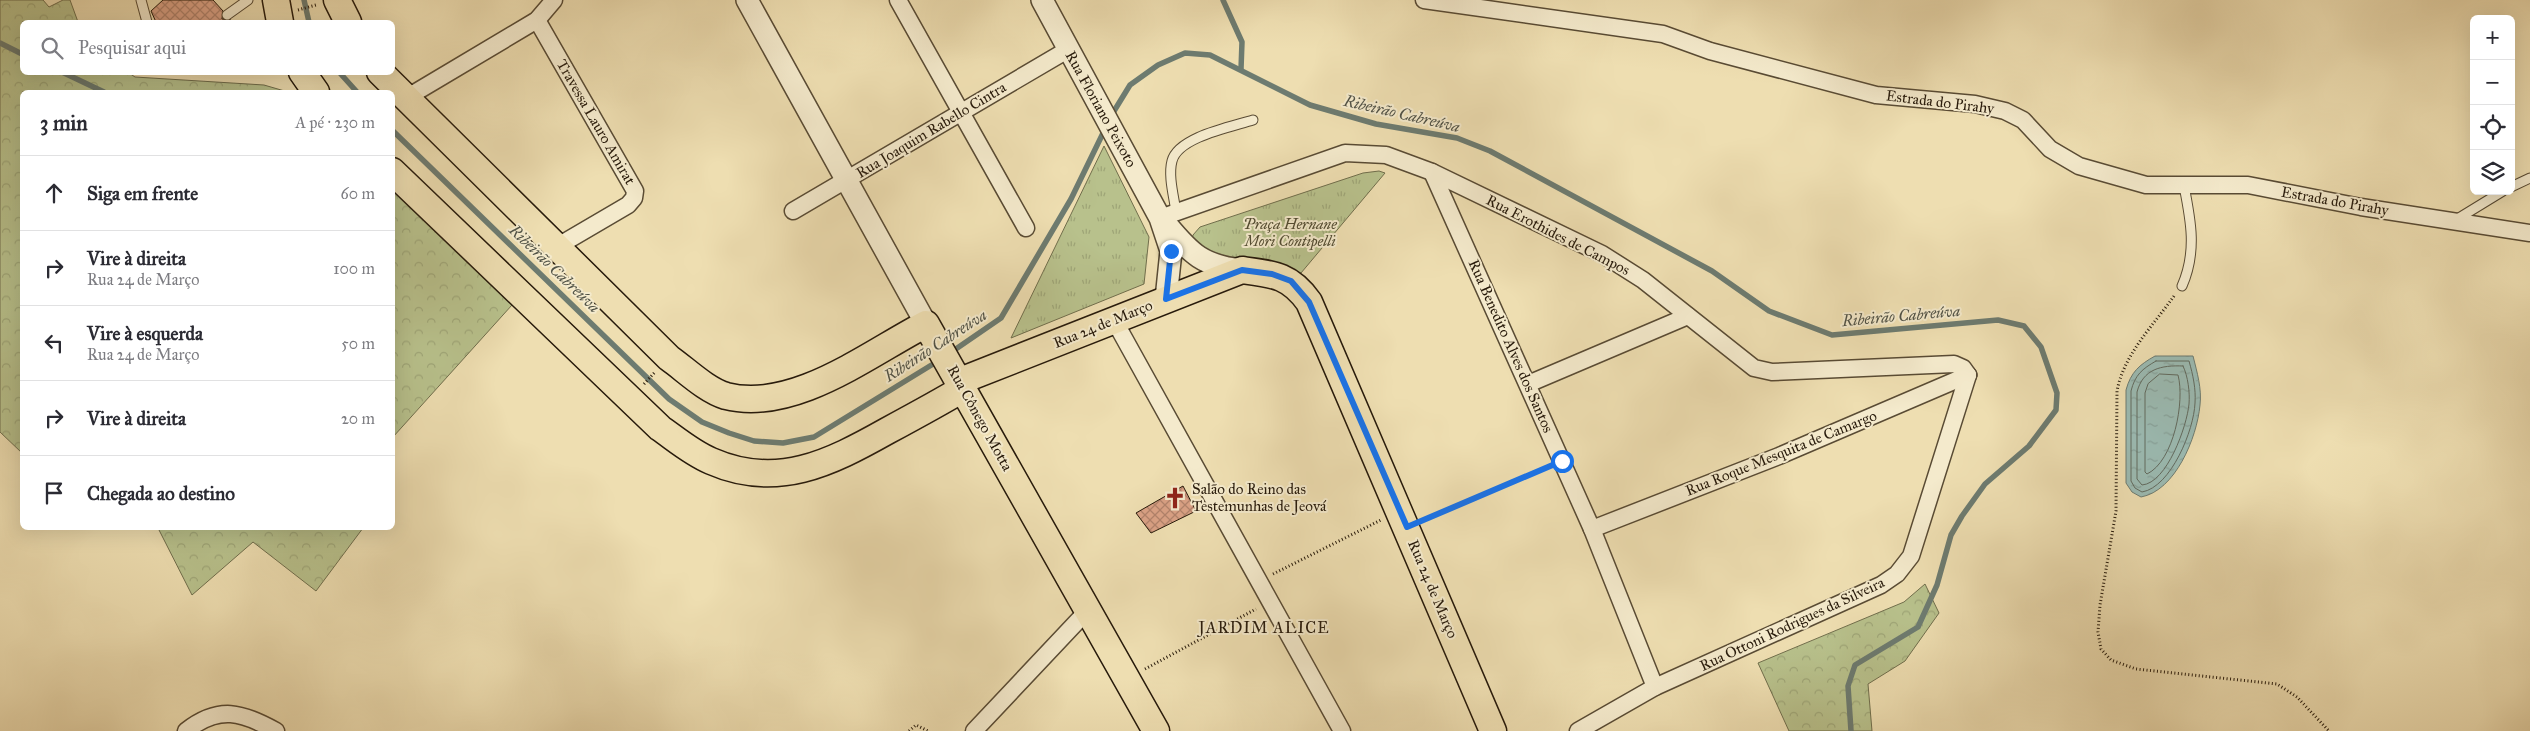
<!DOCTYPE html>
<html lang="pt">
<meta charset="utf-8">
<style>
:root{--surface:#fff;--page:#f7f7f7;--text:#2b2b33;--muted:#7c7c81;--line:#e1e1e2}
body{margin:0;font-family:"IM FELL Great Primer",serif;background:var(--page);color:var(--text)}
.controls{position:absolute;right:15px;top:15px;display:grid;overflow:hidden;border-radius:8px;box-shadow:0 5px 20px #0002}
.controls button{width:45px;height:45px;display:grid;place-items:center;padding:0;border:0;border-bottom:1px solid var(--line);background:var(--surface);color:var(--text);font:25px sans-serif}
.stop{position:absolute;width:15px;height:15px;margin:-11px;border:4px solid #1a73e8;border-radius:50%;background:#fff}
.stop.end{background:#1a73e8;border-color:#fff;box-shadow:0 1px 5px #0008}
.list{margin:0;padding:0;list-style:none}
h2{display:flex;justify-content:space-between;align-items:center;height:65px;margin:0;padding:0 20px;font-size:21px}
h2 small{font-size:16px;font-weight:400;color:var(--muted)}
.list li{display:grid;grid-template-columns:32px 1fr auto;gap:15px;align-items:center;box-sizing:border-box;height:75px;padding:0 20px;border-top:1px solid var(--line)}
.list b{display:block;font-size:19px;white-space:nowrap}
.list p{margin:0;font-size:16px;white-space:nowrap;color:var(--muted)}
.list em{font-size:16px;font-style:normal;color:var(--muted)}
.icon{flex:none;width:28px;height:28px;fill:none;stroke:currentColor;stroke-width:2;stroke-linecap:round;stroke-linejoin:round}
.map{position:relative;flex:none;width:2530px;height:731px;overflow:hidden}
.search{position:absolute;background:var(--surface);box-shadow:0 5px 20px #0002;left:20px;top:20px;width:375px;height:55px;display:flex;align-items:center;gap:12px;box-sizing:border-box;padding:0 18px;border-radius:8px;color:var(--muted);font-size:19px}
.panel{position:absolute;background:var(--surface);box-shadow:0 5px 20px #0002;left:20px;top:90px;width:375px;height:440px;border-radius:8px}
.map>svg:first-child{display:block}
</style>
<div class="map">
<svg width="2530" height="731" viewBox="0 0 2530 731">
<defs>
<pattern id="forest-crowns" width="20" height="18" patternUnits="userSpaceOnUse" patternTransform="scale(1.25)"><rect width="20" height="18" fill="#b8c18c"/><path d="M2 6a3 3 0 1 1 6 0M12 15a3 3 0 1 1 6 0" fill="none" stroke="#9ea577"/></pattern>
<pattern id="park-tufts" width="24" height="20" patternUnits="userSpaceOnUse" patternTransform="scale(1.25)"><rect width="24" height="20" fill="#b8c18c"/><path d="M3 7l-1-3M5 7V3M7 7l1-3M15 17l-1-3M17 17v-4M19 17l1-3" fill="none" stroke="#9ea577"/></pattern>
<pattern id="water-ripples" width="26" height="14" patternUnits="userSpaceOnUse" patternTransform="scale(1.25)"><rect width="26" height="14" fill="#9bbbb3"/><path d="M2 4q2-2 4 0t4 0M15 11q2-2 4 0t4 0" fill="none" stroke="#86a099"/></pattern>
<pattern id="building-cross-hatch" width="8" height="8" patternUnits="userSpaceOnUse" patternTransform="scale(1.25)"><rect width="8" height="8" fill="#dba286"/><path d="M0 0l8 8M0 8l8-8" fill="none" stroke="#b2836c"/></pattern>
</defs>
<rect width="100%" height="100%" fill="#eedeb1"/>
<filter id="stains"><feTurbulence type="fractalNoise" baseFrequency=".004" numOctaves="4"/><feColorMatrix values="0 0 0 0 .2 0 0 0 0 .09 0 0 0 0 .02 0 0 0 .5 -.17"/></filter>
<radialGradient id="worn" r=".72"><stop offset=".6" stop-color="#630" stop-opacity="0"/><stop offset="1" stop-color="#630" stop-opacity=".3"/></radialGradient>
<!-- forest -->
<g fill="url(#forest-crowns)" stroke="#706e4c">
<polygon points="0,0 43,0 49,7 63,0 70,0 78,22 22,22 22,72 129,73 135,77 264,85 288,92 22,92 22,453 0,432"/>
<polygon points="393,188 512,305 393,437"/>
<polygon points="158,528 363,528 316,591 253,542 192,595"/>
<polygon points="1925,584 1939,613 1905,661 1868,684 1872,731 1789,731 1758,663 1904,602"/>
</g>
<!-- park -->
<g fill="url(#park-tufts)" stroke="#706e4c">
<polygon points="1104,146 1149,237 1144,284 1011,338"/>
<polygon points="1379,171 1385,173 1301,273 1285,266 1211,256 1192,240 1193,235 1200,227 1363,173"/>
</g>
<!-- water -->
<path fill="url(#water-ripples)" stroke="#6d7b70" d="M2155 356H2193C2197 372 2202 389 2200 405 2197 438 2175 491 2141 497L2132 492 2126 483V390C2131 372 2139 365 2155 356Z"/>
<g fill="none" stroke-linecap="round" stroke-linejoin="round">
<!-- shore -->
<g stroke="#616a5f" stroke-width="1">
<path d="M2156 361H2189C2193 375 2196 389 2195 403 2194 430 2171 487 2142 492L2135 488 2131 481V391C2135 375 2142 369 2156 361Z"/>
<path d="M2183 366C2188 376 2190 393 2189 404 2187 426 2167 483 2142 485L2137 479V392C2143 369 2161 365 2183 366Z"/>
<path d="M2160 374 2178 375C2185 401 2174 461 2147 474L2145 472V393L2148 384Z"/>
</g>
<!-- stream -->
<g stroke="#6d7b70" stroke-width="5.5">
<polyline points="304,0 309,22"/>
<polyline points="1223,0 1242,42 1241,69"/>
<polyline points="0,43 22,54"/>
<polyline points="62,72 104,92"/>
<polyline points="339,72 357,92"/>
<polyline points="1111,116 1130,85 1158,65 1185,53 1210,55 1310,105 1376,124 1457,138 1490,151 1712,271 1769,311 1832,335 1998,320 2024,326 2041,347 2057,393 2056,410 2029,446 1985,484 1962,516 1951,535 1937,585 1918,627 1855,665 1848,686 1851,731"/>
<polyline points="392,130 669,399 702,422 729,433 754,441 783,443 814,437 938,361"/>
<polyline points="950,353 1001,318 1071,199 1105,129"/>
</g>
</g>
<!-- building -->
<g fill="url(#building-cross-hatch)" stroke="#271a0b">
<polygon points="163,0 213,0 223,11 222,19 231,20 233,22 156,22 151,11"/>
<polygon points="1183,486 1196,511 1151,533 1136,513"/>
</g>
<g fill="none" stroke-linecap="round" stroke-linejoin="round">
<!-- service casing -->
<g stroke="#594b34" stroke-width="11">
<g id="service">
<polyline points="141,0 147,22"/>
<polyline points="227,15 248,0"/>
<polyline points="2511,187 2530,178"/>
<path d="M1176 212C1174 197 1168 176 1172 161 1178 137 1231 127 1253 120"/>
<polyline points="2454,221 2503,191"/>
<path d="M2182 286C2197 252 2191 221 2184 186"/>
</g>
</g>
<!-- minor casing -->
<g stroke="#594b34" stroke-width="19">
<g id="minor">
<polyline points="898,0 1026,228"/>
<polyline points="1424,0 1663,34 1710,51 1876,95 1975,104 2005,111 2023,120 2050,149 2079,166 2146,185 2248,185 2361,207 2530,233"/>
<polyline points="537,20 635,191 634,198 628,205 558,246"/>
<polyline points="406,98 537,20 554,0"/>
<polyline points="1432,172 1592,529 1655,687"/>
<polyline points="793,211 1069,49"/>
<polyline points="1160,218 1345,153 1386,155 1432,172 1602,254 1643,280 1754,368 1772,372 1954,364 1963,368 1968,375"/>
<polyline points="1114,320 1342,731"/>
<polyline points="1528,384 1688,316"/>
<polyline points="1592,529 1779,456 1968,375"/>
<path d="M186 731C219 705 242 712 276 731"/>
<polyline points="974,731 1088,610"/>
<polyline points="1578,731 1655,687 1881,585 1897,574 1911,556 1968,375"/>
</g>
</g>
<!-- tertiary casing -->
<g stroke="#594b34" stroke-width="24">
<g id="tertiary">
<polyline points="747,0 926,324"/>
<polyline points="1042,0 1160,218 1171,251 1166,299"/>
<path d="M1167 225C1191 254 1203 266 1242 270"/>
</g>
</g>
<!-- primary casing -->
<g stroke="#271a0b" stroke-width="29">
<g id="primary">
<polyline points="276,0 280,22"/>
<polyline points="337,0 348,22"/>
<polyline points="302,72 316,92"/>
<path d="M380 72 669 358C686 370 706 390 726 396 794 413 868 354 926 324L1156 731"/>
<path d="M392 171 660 428C677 440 692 453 711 461 777 490 830 463 887 431 913 417 939 403 964 388"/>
<path d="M960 381 1242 270C1273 274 1290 275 1309 302L1493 731"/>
</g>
</g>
<!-- path -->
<g stroke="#271a0b" stroke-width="3" stroke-dasharray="1 2.5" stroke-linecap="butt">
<polyline points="298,10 316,5"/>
<path d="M2174 296C2153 326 2124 354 2117 391L2116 511 2100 605 2098 632 2101 649 2111 660 2136 669 2277 684 2297 697 2329 731"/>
<polyline points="644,384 655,372"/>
<polyline points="1426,519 1546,468"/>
<polyline points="1273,574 1381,520"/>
<polyline points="1145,669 1256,609"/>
<polyline points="909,731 916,725 928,731"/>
</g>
<!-- service -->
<use href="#service" stroke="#f4eacc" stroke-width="9"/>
<!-- minor -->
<use href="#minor" stroke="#f4eacc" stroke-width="16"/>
<!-- tertiary -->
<use href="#tertiary" stroke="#f4eacc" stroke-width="21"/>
<!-- primary -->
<use href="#primary" stroke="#eedeb1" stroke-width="26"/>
</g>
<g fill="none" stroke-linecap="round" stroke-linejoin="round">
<!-- route -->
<polyline stroke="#1a73e8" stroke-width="6" points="1171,251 1166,299 1242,270 1272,274 1291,281 1309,302 1407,527 1562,461"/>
</g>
<!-- icons -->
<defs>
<g id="church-bare" transform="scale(1.725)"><path d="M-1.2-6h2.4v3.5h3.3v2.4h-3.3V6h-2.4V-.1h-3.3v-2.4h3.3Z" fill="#8f2418" stroke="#f4eacc" stroke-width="2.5" paint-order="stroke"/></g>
</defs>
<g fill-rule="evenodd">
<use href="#church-bare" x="1175" y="498"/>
</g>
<g text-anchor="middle" stroke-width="4" stroke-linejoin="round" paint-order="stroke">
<!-- street labels -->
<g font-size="15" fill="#271a0b" stroke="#f4eacc">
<text transform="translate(1940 102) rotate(7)" y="5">Estrada do Pirahy</text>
<text transform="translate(1101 109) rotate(61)" y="5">Rua Floriano Peixoto</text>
<text transform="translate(596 122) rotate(60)" y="5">Travessa Lauro Amirat</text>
<text transform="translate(931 130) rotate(-31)" y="5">Rua Joaquim Rabello Cintra</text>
<text transform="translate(2335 201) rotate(10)" y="5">Estrada do Pirahy</text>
<text transform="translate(1558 235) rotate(27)" y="5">Rua Erothides de Campos</text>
<text transform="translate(1103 324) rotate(-22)" y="5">Rua 24 de Março</text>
<text transform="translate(1511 346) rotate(66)" y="5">Rua Benedito Alves dos Santos</text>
<text transform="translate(980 418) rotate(61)" y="5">Rua Cônego Motta</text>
<text transform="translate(1781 453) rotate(-22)" y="5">Rua Roque Mesquita de Camargo</text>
<text transform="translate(1433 589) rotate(67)" y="5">Rua 24 de Março</text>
<text transform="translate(1792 624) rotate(-25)" y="5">Rua Ottoni Rodrigues da Silveira</text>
</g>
<!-- park labels -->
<g font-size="15" font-style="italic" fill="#524c32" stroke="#f4eacc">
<text x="1290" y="229">Praça Hernane<tspan x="1290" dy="17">Mori Contipelli</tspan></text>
</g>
<!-- poi labels -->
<g font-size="15" fill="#271a0b" stroke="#f4eacc" text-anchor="start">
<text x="1192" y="494">Salão do Reino das<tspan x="1192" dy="17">Testemunhas de Jeová</tspan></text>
</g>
<!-- water labels -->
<g font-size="16" font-style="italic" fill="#505246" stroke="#f4eacc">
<text transform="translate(1402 113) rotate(13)" y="6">Ribeirão Cabreúva</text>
<text transform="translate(555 268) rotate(44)" y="6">Ribeirão Cabreúva</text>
<text transform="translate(1901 315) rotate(-5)" y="6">Ribeirão Cabreúva</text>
<text transform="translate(935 345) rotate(-33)" y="6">Ribeirão Cabreúva</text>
</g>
<!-- neighbourhood labels -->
<g font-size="16" letter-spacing="1" fill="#271a0b" stroke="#f4eacc">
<text x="1264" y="633">JARDIM ALICE</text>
</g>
</g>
<rect width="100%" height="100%" filter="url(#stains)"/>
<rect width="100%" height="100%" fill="url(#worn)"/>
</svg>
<div class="controls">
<button>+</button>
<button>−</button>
<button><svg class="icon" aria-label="locate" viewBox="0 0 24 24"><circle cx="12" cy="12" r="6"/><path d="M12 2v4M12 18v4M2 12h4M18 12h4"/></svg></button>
<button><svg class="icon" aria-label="layers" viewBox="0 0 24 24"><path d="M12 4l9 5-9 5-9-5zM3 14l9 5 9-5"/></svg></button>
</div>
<div class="stop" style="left:1562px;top:461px"></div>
<div class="stop end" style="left:1171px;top:251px"></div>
<div class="search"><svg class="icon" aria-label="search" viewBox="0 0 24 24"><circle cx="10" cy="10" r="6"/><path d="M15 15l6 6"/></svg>Pesquisar aqui</div>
<section class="panel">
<h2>3 min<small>A pé · 230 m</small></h2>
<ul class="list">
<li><svg class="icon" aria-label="ahead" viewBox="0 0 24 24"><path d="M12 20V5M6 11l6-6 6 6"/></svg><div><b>Siga em frente</b></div><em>60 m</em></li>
<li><svg class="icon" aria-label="right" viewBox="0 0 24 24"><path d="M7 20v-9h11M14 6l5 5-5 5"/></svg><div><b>Vire à direita</b><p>Rua 24 de Março</p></div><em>100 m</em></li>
<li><svg class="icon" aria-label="left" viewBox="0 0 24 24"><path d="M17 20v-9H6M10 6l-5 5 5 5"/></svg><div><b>Vire à esquerda</b><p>Rua 24 de Março</p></div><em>50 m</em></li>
<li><svg class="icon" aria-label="right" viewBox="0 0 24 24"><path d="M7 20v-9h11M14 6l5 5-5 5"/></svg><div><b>Vire à direita</b></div><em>20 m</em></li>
<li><svg class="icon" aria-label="arrive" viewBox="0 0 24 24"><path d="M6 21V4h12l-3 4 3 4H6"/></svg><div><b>Chegada ao destino</b></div></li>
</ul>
</section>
</div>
